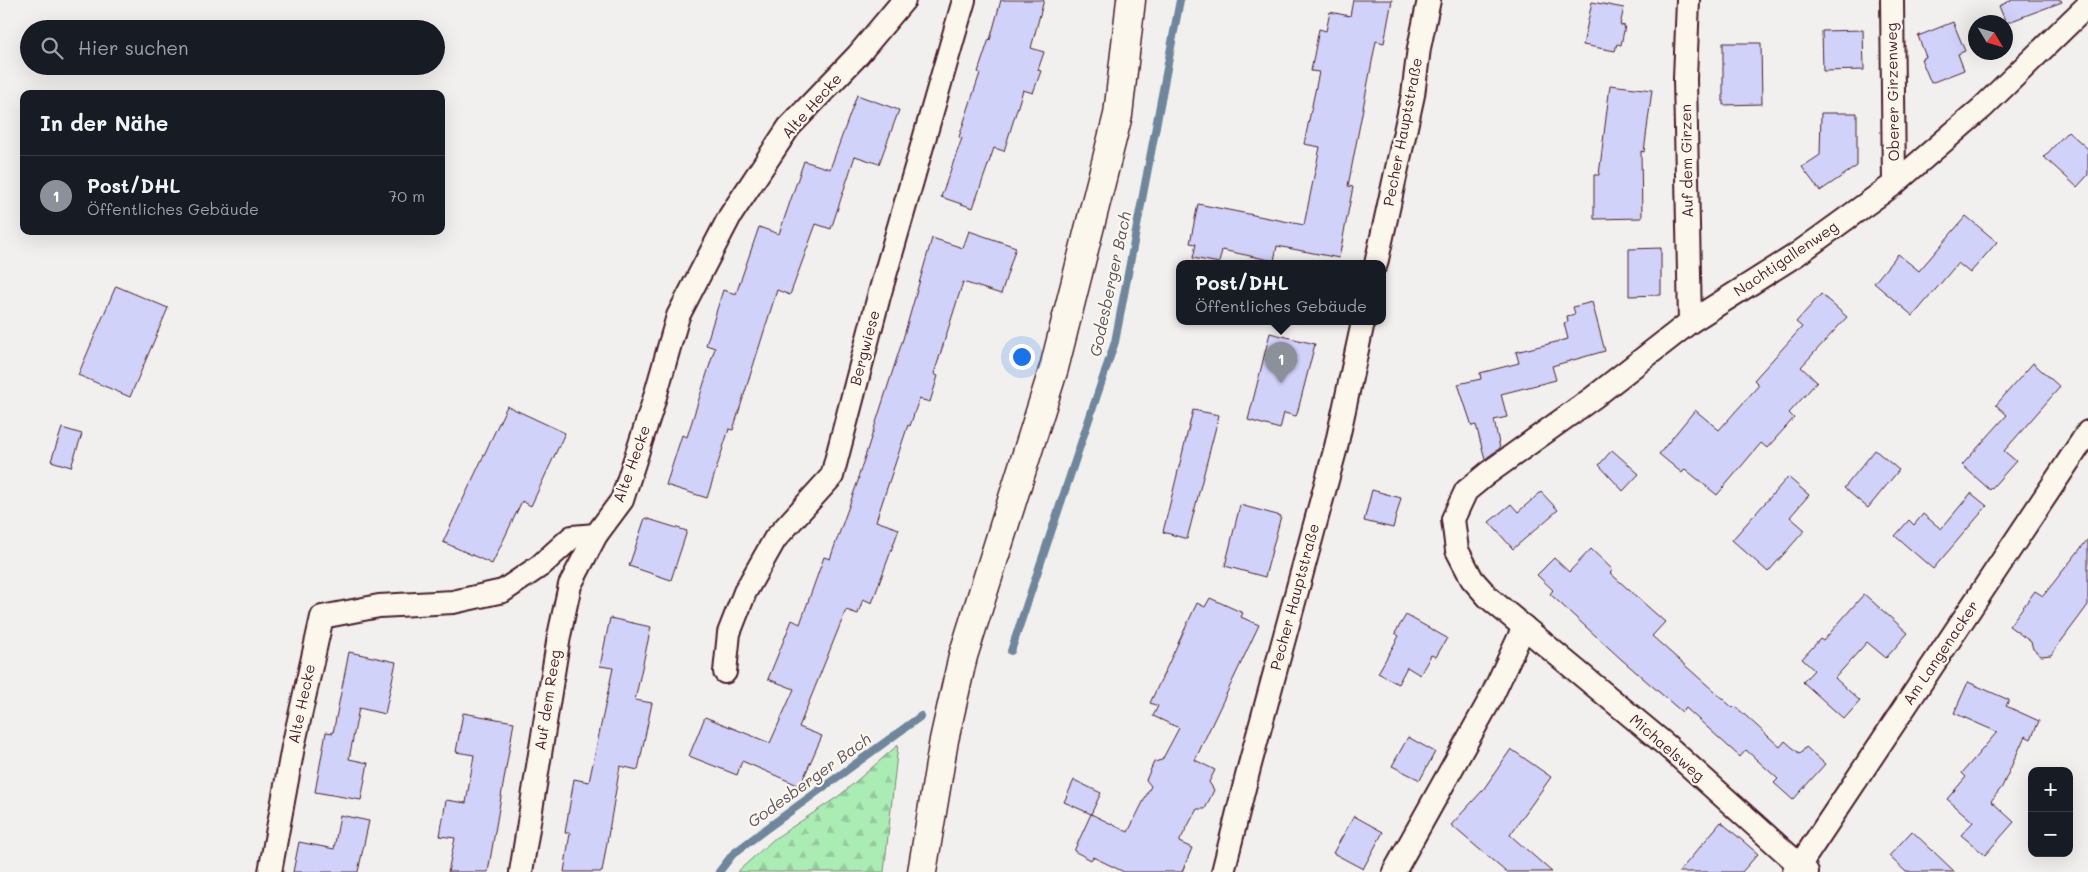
<!DOCTYPE html>
<html lang="de">
<meta charset="utf-8">
<style>
:root{--surface:#171b24;--page:#20242c;--text:#f1f3f6;--muted:#9ea1a6;--line:#363941;--accent:#8c9099}
body{margin:0;font-family:Mali,sans-serif;background:var(--page);color:var(--text)}
.controls{position:absolute;right:15px;bottom:15px;display:grid;overflow:hidden;border-radius:10px;box-shadow:0 5px 20px #0002}
.controls button{width:45px;height:45px;display:grid;place-items:center;padding:0;border:0;border-bottom:1px solid var(--line);background:var(--surface);color:var(--text);font:25px sans-serif}
.compass{position:absolute;left:1968px;top:15px;width:45px;height:45px;border-radius:50%;background:var(--surface);box-shadow:0 5px 20px #0002;rotate:128deg}
.you{position:absolute;left:1021px;top:356px;width:18px;height:18px;margin:-12px;border:4px solid #fff;border-radius:50%;background:#1a73e8;box-shadow:0 0 0 8px #1a73e833}
.badge{display:grid;place-items:center;width:32px;height:32px;border-radius:50%;background:var(--accent);color:#fff;font-size:16px;font-weight:700}
.pin{position:absolute;translate:-50% -41px;filter:drop-shadow(0 1px 2px #0008)}
.pin::after{content:'';position:absolute;top:26px;width:18px;height:15px;background:inherit;clip-path:polygon(0 0,100% 0,50% 100%)}
.popup{position:absolute;left:1176px;top:260px;width:210px;height:65px;box-sizing:border-box;display:grid;place-content:center;border-radius:10px;background:var(--surface);filter:drop-shadow(0 1px 4px #0005);font-size:16px;white-space:nowrap;color:var(--muted)}
.popup b{font-size:19px;color:var(--text)}
.popup::after{content:'';position:absolute;left:50%;top:100%;margin-left:-10px;border:10px solid transparent;border-top-color:var(--surface)}
.list{margin:0;padding:0;list-style:none}
h2{display:flex;justify-content:space-between;align-items:center;height:65px;margin:0;padding:0 20px;font-size:21px}
h2 small{font-size:16px;font-weight:400;color:var(--muted)}
.list li{display:grid;grid-template-columns:32px 1fr auto;gap:15px;align-items:center;box-sizing:border-box;height:80px;padding:0 20px;border-top:1px solid var(--line)}
.list b{display:block;font-size:19px;white-space:nowrap}
.list p{margin:0;font-size:16px;white-space:nowrap;color:var(--muted)}
.list em{font-size:16px;font-style:normal;color:var(--muted)}
.icon{flex:none;width:28px;height:28px;fill:none;stroke:currentColor;stroke-width:2;stroke-linecap:round;stroke-linejoin:round}
.map{position:relative;flex:none;width:2088px;height:872px;overflow:hidden}
.search{position:absolute;background:var(--surface);box-shadow:0 5px 20px #0002;left:20px;top:20px;width:425px;height:55px;display:flex;align-items:center;gap:12px;box-sizing:border-box;padding:0 18px;border-radius:28px;color:var(--muted);font-size:19px}
.panel{position:absolute;background:var(--surface);box-shadow:0 5px 20px #0002;left:20px;top:90px;width:425px;height:145px;border-radius:10px}
.map>svg:first-child{display:block}
</style>
<div class="map">
<svg width="2088" height="872" viewBox="0 0 2088 872">
<defs>
<pattern id="forest-firs" width="22" height="20" patternUnits="userSpaceOnUse" patternTransform="scale(1.25)"><rect width="22" height="20" fill="#abecb5"/><path d="M5 1l3.5 6h-7zM16 11l3.5 6h-7z" fill="#95ca9c"/></pattern>
</defs>
<rect width="100%" height="100%" fill="#f2f0ef"/>
<filter id="ink" filterUnits="userSpaceOnUse"><feTurbulence type="fractalNoise" baseFrequency=".02" numOctaves="2"/><feDisplacementMap in="SourceGraphic" scale="10" xChannelSelector="R" yChannelSelector="G"/><feConvolveMatrix kernelMatrix="1 2 1 2 8 2 1 2 1" color-interpolation-filters="sRGB"/></filter>
<g filter="url(#ink)">
<!-- forest -->
<polygon fill="url(#forest-firs)" stroke="#7a8670" points="898,745 884,872 737,872 774,839 839,796"/>
<g fill="none" stroke-linecap="round" stroke-linejoin="round">
<!-- stream -->
<g stroke="#6f869c" stroke-width="8">
<polyline points="1011,651 1115,342 1180,0"/>
<polyline points="719,872 733,854 762,832 921,716"/>
</g>
</g>
<!-- building -->
<g fill="#d0d2fa" stroke="#4a1f2b">
<polygon points="1001,0 1044,0 1031,48 1044,52 1038,70 1041,71 1033,93 1023,90 1004,151 994,148 973,208 941,197 962,138 959,137 980,73 978,72 989,39 990,40"/>
<polygon points="1353,0 1392,0 1384,43 1376,41 1348,186 1353,187 1339,258 1277,246 1274,261 1222,250 1219,263 1193,258 1196,244 1190,243 1198,204 1304,225 1320,147 1304,144 1319,72 1311,71 1319,29 1326,31 1330,12 1350,16"/>
<polygon points="2012,0 2061,0 2062,2 2006,23 1999,6"/>
<polygon points="1592,2 1624,8 1620,25 1625,26 1621,45 1617,44 1615,51 1583,45"/>
<polygon points="1953,22 1965,51 1958,54 1964,70 1931,83 1921,59 1926,57 1918,36"/>
<polygon points="1863,30 1864,70 1823,71 1822,31"/>
<polygon points="1723,43 1761,43 1762,104 1723,105"/>
<polygon points="1610,85 1652,90 1644,152 1641,151 1642,218 1594,219 1594,175 1599,175"/>
<polygon points="857,95 899,110 879,164 855,156 831,229 816,224 790,295 777,290 733,430 729,429 707,498 666,485 682,435 687,437 715,348 706,345 723,290 736,294 759,227 779,234 804,161 830,169"/>
<polygon points="1821,113 1857,113 1857,166 1820,191 1802,167 1820,155"/>
<polygon points="2068,131 2088,149 2088,175 2077,187 2044,157"/>
<polygon points="1966,216 1997,242 1970,273 1958,263 1913,316 1874,283 1898,254 1919,271"/>
<polygon points="969,231 1016,247 1001,294 963,282 934,374 938,376 930,402 919,399 910,426 908,425 876,521 899,529 872,603 863,599 858,614 846,610 799,727 822,736 800,786 742,761 737,775 689,756 705,717 770,743 794,689 768,679 792,620 800,624 824,557 830,559 859,478 858,478 903,339 932,238 963,248"/>
<polygon points="1661,248 1661,295 1629,296 1629,249"/>
<polygon points="116,286 168,308 130,397 78,375"/>
<polygon points="1821,294 1847,317 1801,367 1817,382 1789,413 1794,418 1767,448 1761,443 1717,495 1685,469 1682,473 1659,454 1695,410 1719,430 1759,385 1754,380 1802,327 1796,322"/>
<polygon points="1592,302 1605,351 1552,366 1556,380 1501,394 1507,417 1494,420 1500,448 1485,459 1476,425 1472,426 1458,384 1481,379 1480,373 1519,363 1516,352 1568,339 1564,323 1568,322 1567,316 1575,314 1573,307"/>
<polygon points="1270,333 1315,344 1297,414 1296,416 1284,413 1280,429 1248,420"/>
<polygon points="2033,363 2060,387 2004,451 2016,461 1990,490 1962,465 2007,415 1996,405"/>
<polygon points="507,406 565,433 531,506 522,501 492,564 443,542"/>
<polygon points="1193,410 1219,415 1187,539 1163,532"/>
<polygon points="62,428 82,434 71,467 51,461"/>
<polygon points="1612,450 1639,474 1623,491 1599,465"/>
<polygon points="1875,450 1899,470 1868,508 1844,488"/>
<polygon points="1788,477 1809,495 1790,517 1805,530 1768,572 1732,540"/>
<polygon points="1372,490 1401,498 1393,528 1364,521"/>
<polygon points="1541,492 1558,510 1513,549 1489,522 1511,504 1518,512"/>
<polygon points="1971,493 1987,506 1933,569 1895,536 1909,520 1914,525 1923,514 1941,529"/>
<polygon points="1240,505 1281,516 1265,577 1225,566"/>
<polygon points="645,518 687,531 671,580 629,566"/>
<polygon points="2088,539 2088,605 2051,655 2041,656 2033,649 2031,642 2009,626 2035,591 2043,596"/>
<polygon points="1591,549 1613,570 1610,573 1665,622 1652,636 1733,708 1735,706 1780,747 1785,741 1800,754 1806,747 1825,764 1793,800 1774,783 1778,779 1746,750 1740,757 1686,708 1682,712 1621,659 1550,594 1553,590 1537,575 1554,558 1569,572"/>
<polygon points="1864,594 1908,633 1886,658 1867,642 1835,678 1860,701 1844,719 1803,682 1814,670 1802,659 1820,639 1823,641"/>
<polygon points="1210,598 1243,613 1241,617 1259,625 1195,760 1215,770 1209,782 1214,790 1205,809 1197,809 1179,842 1192,848 1182,872 1124,872 1093,857 1091,860 1074,851 1091,814 1128,832 1151,786 1146,780 1154,762 1162,760 1179,728 1153,716 1158,706 1150,703 1197,603 1205,607"/>
<polygon points="1406,615 1447,638 1436,657 1431,655 1420,675 1407,667 1398,684 1378,673 1399,636 1395,633"/>
<polygon points="610,618 651,627 635,700 652,703 638,770 620,766 602,872 564,872 570,833 565,833 574,779 589,782 613,668 600,666"/>
<polygon points="349,652 396,662 385,714 359,708 349,759 368,763 361,800 315,792 326,732 333,733"/>
<polygon points="1968,682 2009,700 2006,706 2039,721 2031,739 2025,736 2002,787 1991,801 2014,822 1985,855 1961,835 1973,822 1947,799 1966,777 1962,773 1997,732 1954,713"/>
<polygon points="463,713 514,722 488,872 448,872 455,838 440,836 446,800 466,803 474,755 456,752"/>
<polygon points="1408,737 1435,752 1420,780 1392,766"/>
<polygon points="1511,749 1551,777 1510,835 1552,872 1506,872 1451,825 1483,790"/>
<polygon points="1074,780 1101,793 1091,814 1064,802"/>
<polygon points="340,815 369,821 358,872 293,872 299,842 334,849"/>
<polygon points="1354,816 1383,832 1363,869 1333,853"/>
<polygon points="1721,822 1758,854 1742,872 1679,872"/>
<polygon points="1912,831 1955,872 1906,872 1889,856"/>
</g>
<g fill="none" stroke-linecap="round" stroke-linejoin="round">
<!-- street casing -->
<g stroke="#4a1f2b" stroke-width="26">
<g id="street">
<polyline points="1688,0 1685,79 1690,322"/>
<polyline points="1892,0 1894,184"/>
<polyline points="1376,264 1413,95 1419,48 1429,0"/>
<polyline points="725,672 729,633 745,592 775,539 832,476 879,296 964,0"/>
<polyline points="270,872 293,747 322,617 379,606 453,602 503,591 540,566 572,537 596,535"/>
<polyline points="521,872 559,636 570,585 596,535 622,500 652,407 678,316 730,216 789,127 858,55 904,0"/>
<polyline points="1223,872 1249,768 1336,447 1363,322"/>
<polyline points="1394,872 1491,698 1524,627"/>
<polyline points="1794,872 1799,866 2088,432"/>
<polyline points="1807,872 1666,745 1489,598 1472,579 1457,550 1453,519 1466,491 1488,473 1594,397 1690,322 1796,255 1894,184 1982,108 2088,5"/>
</g>
</g>
<!-- secondary casing -->
<g stroke="#4a1f2b" stroke-width="31">
<polyline id="secondary" points="922,872 944,740 963,656 1054,368 1118,115 1131,0"/>
</g>
<!-- street -->
<use href="#street" stroke="#fbf7ec" stroke-width="22"/>
<!-- secondary -->
<use href="#secondary" stroke="#fbf7ec" stroke-width="28"/>
</g>
</g>
<g text-anchor="middle" stroke-width="4.5" stroke-linejoin="round" paint-order="stroke">
<!-- street labels -->
<g font-size="15" fill="#4a1f2b" stroke="#fbf7ec">
<text transform="translate(1893 92) rotate(-91)" y="5">Oberer Girzenweg</text>
<text transform="translate(812 106) rotate(-48)" y="5">Alte Hecke</text>
<text transform="translate(1403 132) rotate(-79)" y="5">Pecher Hauptstraße</text>
<text transform="translate(1687 161) rotate(-91)" y="5">Auf dem Girzen</text>
<text transform="translate(1786 259) rotate(-34)" y="5">Nachtigallenweg</text>
<text transform="translate(865 348) rotate(-75)" y="5">Bergwiese</text>
<text transform="translate(632 464) rotate(-70)" y="5">Alte Hecke</text>
<text transform="translate(1295 597) rotate(-75)" y="5">Pecher Hauptstraße</text>
<text transform="translate(1941 653) rotate(-56)" y="5">Am Langenacker</text>
<text transform="translate(548 700) rotate(-81)" y="5">Auf dem Reeg</text>
<text transform="translate(302 704) rotate(-78)" y="5">Alte Hecke</text>
<text transform="translate(1667 748) rotate(41)" y="5">Michaelsweg</text>
</g>
<!-- water labels -->
<g font-size="16" font-style="italic" fill="#5c5364" stroke="#fbf7ec">
<text transform="translate(1110 284) rotate(-78)" y="6">Godesberger Bach</text>
<text transform="translate(809 780) rotate(-36)" y="6">Godesberger Bach</text>
</g>
</g>
</svg>
<div class="controls">
<button>+</button>
<button>−</button>
</div>
<svg class="compass" viewBox="-18 -18 36 36"><path d="M0-13l5 13h-10z" fill="#e53935"/><path d="M0 13l5-13h-10z" fill="#9ea1a6"/></svg>
<div class="you"></div>
<div class="pin badge" style="left:1281px;top:383px">1</div>
<div class="popup"><b>Post/DHL</b>Öffentliches Gebäude</div>
<div class="search"><svg class="icon" aria-label="search" viewBox="0 0 24 24"><circle cx="10" cy="10" r="6"/><path d="M15 15l6 6"/></svg>Hier suchen</div>
<section class="panel">
<h2>In der Nähe<small></small></h2>
<ul class="list">
<li><span class="badge">1</span><div><b>Post/DHL</b><p>Öffentliches Gebäude</p></div><em>70 m</em></li>
</ul>
</section>
</div>
